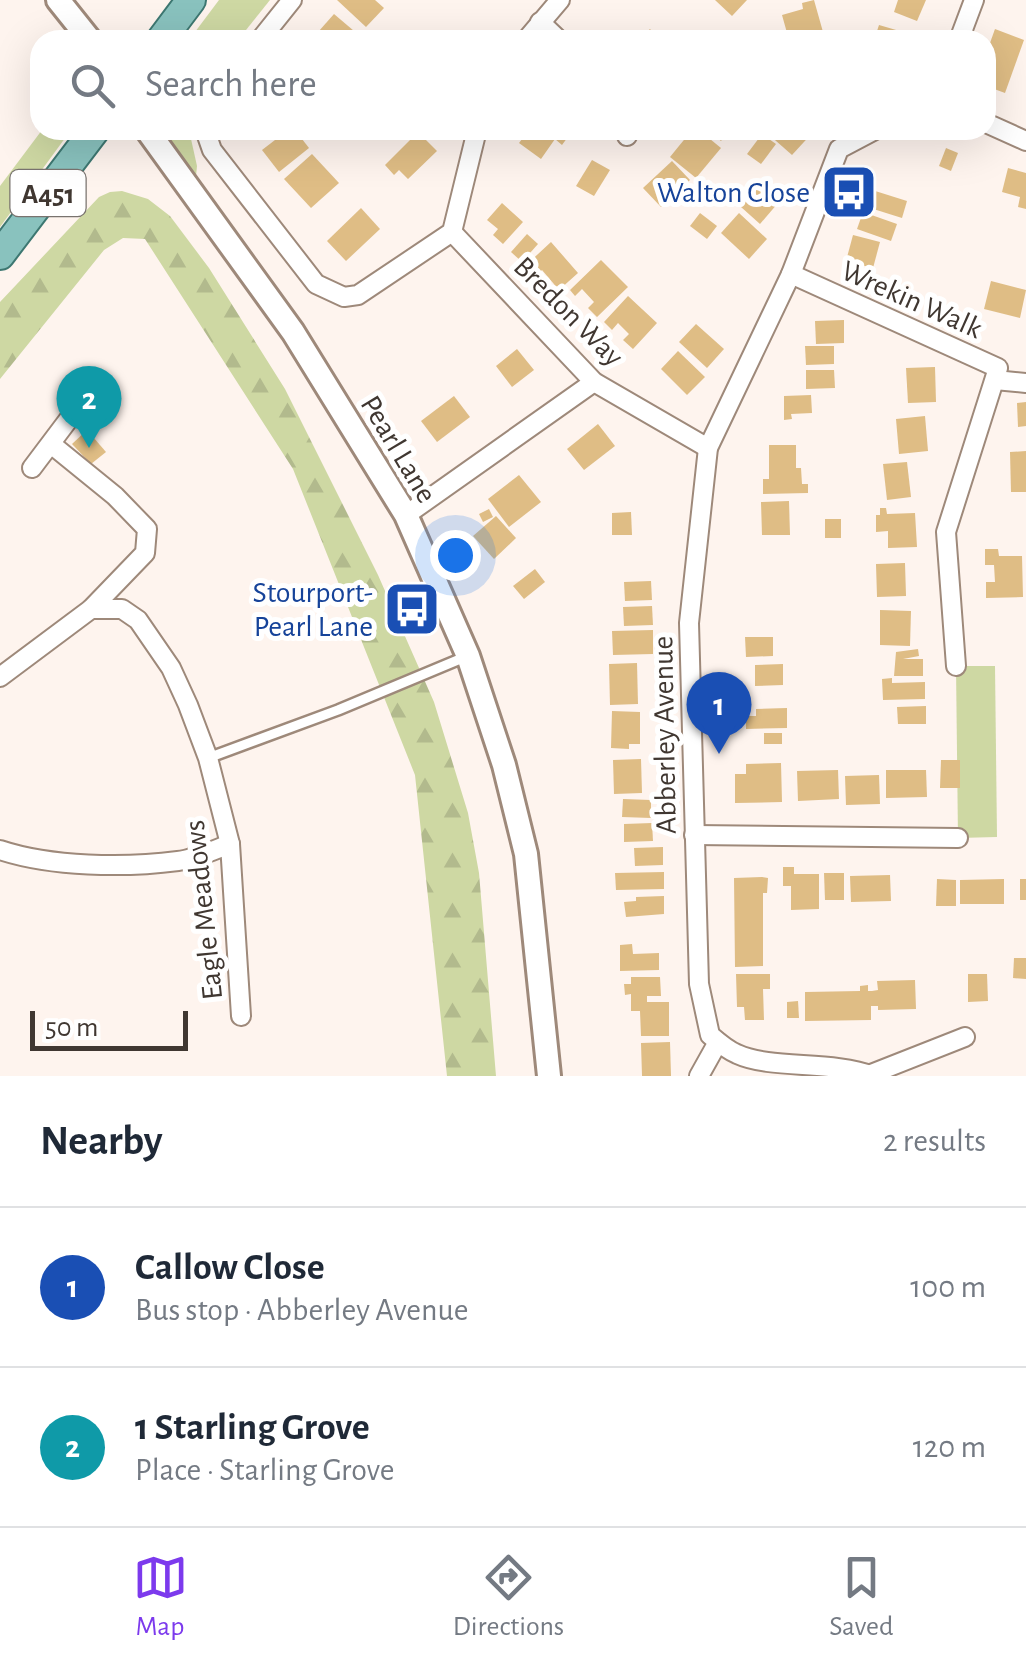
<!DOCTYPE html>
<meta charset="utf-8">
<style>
:root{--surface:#fff;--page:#f6f6f7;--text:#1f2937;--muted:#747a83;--line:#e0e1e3;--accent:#7c3aed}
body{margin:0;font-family:"Alegreya Sans",sans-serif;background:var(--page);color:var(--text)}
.scale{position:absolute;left:30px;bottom:25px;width:158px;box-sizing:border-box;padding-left:10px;border:5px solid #403731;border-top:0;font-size:28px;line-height:35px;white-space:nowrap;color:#403731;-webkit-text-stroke:8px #fff;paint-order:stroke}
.you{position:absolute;left:455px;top:555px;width:35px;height:35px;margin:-25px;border:8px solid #fff;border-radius:50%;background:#1a73e8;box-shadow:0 0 0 15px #1a73e833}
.badge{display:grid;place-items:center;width:65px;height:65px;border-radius:50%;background:var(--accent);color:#fff;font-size:32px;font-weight:700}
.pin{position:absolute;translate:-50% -82px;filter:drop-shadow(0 2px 5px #0008)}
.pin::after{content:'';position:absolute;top:52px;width:35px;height:30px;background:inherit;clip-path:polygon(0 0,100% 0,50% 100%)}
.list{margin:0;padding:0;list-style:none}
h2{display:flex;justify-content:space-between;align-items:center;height:130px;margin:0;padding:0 40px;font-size:42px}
h2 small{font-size:32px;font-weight:400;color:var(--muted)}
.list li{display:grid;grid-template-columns:65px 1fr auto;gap:30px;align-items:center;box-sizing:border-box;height:160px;padding:0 40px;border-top:2px solid var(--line)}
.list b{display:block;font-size:38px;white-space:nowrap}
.list p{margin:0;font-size:32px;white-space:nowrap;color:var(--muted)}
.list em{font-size:32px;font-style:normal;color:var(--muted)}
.icon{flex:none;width:55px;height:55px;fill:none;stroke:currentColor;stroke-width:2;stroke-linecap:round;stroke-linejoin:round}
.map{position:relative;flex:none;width:1026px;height:1076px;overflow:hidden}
.search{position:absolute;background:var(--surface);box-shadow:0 10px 40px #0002;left:30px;right:30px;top:30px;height:110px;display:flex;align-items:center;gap:25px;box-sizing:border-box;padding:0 35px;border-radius:30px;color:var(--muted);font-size:38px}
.sheet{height:450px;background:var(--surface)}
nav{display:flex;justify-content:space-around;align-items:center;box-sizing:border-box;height:140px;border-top:2px solid var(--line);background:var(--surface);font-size:28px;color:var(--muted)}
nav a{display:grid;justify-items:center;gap:5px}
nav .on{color:var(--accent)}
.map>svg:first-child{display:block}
</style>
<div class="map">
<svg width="1026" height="1076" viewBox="0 0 1026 1076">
<defs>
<pattern id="forest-firs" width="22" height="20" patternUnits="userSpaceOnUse" patternTransform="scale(2.5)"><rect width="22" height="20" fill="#ced8a3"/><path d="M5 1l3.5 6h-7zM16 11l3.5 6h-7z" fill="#b2ba8d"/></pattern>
</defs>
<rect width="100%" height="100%" fill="#fef4ee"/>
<!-- grass -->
<g fill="#ced8a3">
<polygon points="219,0 270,0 238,40 189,40"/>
<polygon points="42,130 71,130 0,227 0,186"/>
<polygon points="162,130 189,130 197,166 196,176"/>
<polygon points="956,666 995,666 997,837 958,838"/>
</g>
<!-- forest -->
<polygon fill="url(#forest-firs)" points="122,191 148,199 170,216 209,268 285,389 378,575 434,702 468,813 479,873 496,1076 447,1076 415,775 293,469 145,239 123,238 104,250 0,379 0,302 99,197 110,192"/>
<!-- building -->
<g fill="#dfbd85">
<polygon points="337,0 375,0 384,8 366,27"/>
<polygon points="715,0 747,0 732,16"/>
<polygon points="814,0 823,32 789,40 782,15 803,9 802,3"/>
<polygon points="898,0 926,0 917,21 894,12"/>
<polygon points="334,14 354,31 346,40 311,40"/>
<polygon points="879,25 903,32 901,40 874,40"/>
<polygon points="650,29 659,40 638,40"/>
<polygon points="995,29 1024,40 1005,93 986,86 986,54"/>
<polygon points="369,30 377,40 355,40"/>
<polygon points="288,130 295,130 309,148 279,172 262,150"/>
<polygon points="529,130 573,130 562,145 555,139 541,159 519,143"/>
<polygon points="692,130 699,130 721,148 696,178 670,157"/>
<polygon points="707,130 723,130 727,133 721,141"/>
<polygon points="769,130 815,130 792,155 767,133"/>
<polygon points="418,132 437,151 408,179 399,170 394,175 385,165"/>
<polygon points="762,134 776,144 761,164 747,154"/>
<polygon points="946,148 958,153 951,171 939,166"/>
<polygon points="312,154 339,183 311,208 284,179"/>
<polygon points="592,160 610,170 594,196 576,186"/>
<polygon points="672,161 690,180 661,207 643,188"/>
<polygon points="1008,168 1026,173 1026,209 1018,207 1020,197 1002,192"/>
<polygon points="765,180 784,196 760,224 741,207"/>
<polygon points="872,190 907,201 902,218 867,207"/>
<polygon points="502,203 523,222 503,244 493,235 498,229 487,220"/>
<polygon points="361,208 380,229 346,261 327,241"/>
<polygon points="863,212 897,224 891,241 857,229"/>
<polygon points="700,213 717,226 707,239 690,226"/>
<polygon points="739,213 767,239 749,259 721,233"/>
<polygon points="527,234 538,244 522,262 511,252"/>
<polygon points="853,235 880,242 873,268 846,261"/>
<polygon points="551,242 578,273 559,290 542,270 533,278 524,267"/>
<polygon points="601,260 628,287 597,317 588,308 594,302 582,289 575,296 570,290"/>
<polygon points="991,281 1026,290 1020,318 984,309"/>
<polygon points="628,296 657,323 633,349 623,340 629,334 618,323 612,330 604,322"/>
<polygon points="844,320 844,343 816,344 815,321"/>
<polygon points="696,324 724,349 707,368 679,342"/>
<polygon points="805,346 834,346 834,364 806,365"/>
<polygon points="517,349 534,370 512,387 496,366"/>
<polygon points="678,351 705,377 687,395 661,369"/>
<polygon points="935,367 936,402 908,403 906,368"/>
<polygon points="806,370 834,370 835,388 806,389"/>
<polygon points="811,395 812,413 791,414 792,419 784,420 784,396"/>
<polygon points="454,396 470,417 437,442 421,421"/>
<polygon points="1026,402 1026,426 1018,427 1017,403"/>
<polygon points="925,416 928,451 899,454 896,419"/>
<polygon points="598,424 615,446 584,470 567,449"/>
<polygon points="87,430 106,452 91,464 72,444"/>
<polygon points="769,445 796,445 796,468 801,468 802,484 808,484 808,493 763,494 763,479 769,479"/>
<polygon points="1026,451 1026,492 1011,492 1010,452"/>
<polygon points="907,462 911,497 887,500 883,464"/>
<polygon points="519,475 541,502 509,527 488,499"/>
<polygon points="789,501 790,535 762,535 761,502"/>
<polygon points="880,508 886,508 887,514 915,513 917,547 888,548 888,531 876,532 876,515 880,515"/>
<polygon points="489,509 493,517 483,522 479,514"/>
<polygon points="631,512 632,535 612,535 612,513"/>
<polygon points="496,516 516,538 494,559 473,536"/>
<rect x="825" y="519" width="16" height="19"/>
<polygon points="985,549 998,549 999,556 1022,556 1023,597 986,598 986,582 995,582 994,565 985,565"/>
<polygon points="905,563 906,596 877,597 876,564"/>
<polygon points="535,569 545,582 524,599 513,586"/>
<polygon points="651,581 652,600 625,601 624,582"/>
<polygon points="652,606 653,625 624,626 623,607"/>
<polygon points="880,610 911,611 910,646 880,645"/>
<polygon points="653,630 653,654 613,655 612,631"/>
<polygon points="745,637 773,637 773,656 746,657"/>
<polygon points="918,649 919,656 903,659 923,659 923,676 894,676 896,652"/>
<polygon points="637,663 638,704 610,705 609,664"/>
<polygon points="783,664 783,685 755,686 755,665"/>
<polygon points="892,678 892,683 925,682 925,699 883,700 882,679"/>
<polygon points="926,706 926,724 898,724 897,707"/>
<polygon points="787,708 787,728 746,729 746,716 756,716 756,709"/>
<polygon points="612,711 640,712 640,744 629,744 629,749 611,748"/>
<rect x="764" y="733" width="18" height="11"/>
<polygon points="641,759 642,793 614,794 613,760"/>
<polygon points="941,760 960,760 960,788 940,788"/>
<polygon points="781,763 782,802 735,803 735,774 746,774 746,764"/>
<polygon points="838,770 839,799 798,801 797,771"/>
<polygon points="886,770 926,770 927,797 886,798"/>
<polygon points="879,775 880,804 846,805 845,776"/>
<polygon points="623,799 651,800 651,818 622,817"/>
<polygon points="652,823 653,841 624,842 624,824"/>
<polygon points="663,847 663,865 635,866 634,848"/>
<polygon points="783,867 794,867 794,874 819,874 819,909 791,910 791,886 783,886"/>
<polygon points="664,872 664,889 616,890 615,873"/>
<polygon points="824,873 844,873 844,900 825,900"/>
<polygon points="890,875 891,901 851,902 850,876"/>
<polygon points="762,877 768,878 767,893 763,893 763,966 735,967 734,878"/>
<polygon points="937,879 956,880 956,906 936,906"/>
<polygon points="1004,879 1004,904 960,904 960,880"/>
<rect x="1020" y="879" width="6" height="21"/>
<polygon points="664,896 664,914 626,917 624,902 636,901 636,897"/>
<polygon points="632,944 633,954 659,953 659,970 620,971 620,945"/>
<polygon points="1014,958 1026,958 1026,979 1013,978"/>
<polygon points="736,974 770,974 770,989 763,989 764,1020 745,1020 744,1007 737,1007"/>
<polygon points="968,974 987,974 988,1001 968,1002"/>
<polygon points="631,977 660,977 661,996 647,996 647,1002 669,1002 669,1036 641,1036 640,1011 631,1011 631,994 625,995 624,984 631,984"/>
<polygon points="915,980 916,1009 878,1010 878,1006 871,1006 871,1020 805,1021 805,992 860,991 860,986 868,985 868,991 872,991 878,990 877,981"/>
<polygon points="798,1001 799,1018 787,1018 787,1002"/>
<polygon points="670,1042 671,1076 642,1076 641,1043"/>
</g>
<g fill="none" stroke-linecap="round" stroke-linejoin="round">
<!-- service casing -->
<g stroke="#9e897a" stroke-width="14">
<polyline id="service" points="208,758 338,710 465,657"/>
</g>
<!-- minor casing -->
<g stroke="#9e897a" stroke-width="22">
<g id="minor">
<polyline points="540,22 559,40"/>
<polyline points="260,40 292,0"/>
<polyline points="526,40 560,0"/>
<polyline points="959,40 974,0"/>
<polyline points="986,123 1026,141"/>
<polyline points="205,130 212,150 316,284 344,297 358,295 452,232 477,130"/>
<polyline points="627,136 628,130"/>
<polyline points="452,232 594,382 708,448"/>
<polyline points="791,274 998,368 946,532 956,666"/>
<polyline points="995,380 1026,383"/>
<polyline points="51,444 115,496 147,529 145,553 91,609"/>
<polyline points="32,468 93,387"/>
<polyline points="406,515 594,382"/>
<polyline points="0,677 91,609 122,609 138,620 171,668 188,705 208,758 230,844 241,1016"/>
<polyline points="694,835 958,838"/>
<path d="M0 850C51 867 125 868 178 861 195 859 214 850 230 844"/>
<polyline points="871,1074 965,1037"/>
<polyline points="699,1076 718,1042"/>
<path d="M873 1076C831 1060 772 1070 737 1054 727 1050 718 1042 710 1035L699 984 689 623 708 448 791 274 839 149 875 130"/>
</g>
</g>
<!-- secondary casing -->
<g stroke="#9e897a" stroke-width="28">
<g id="secondary">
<polyline points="58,0 90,40"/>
<polyline points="147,130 293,332 406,515 468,656 504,765 526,854 549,1076"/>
</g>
</g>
<!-- primary casing -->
<g stroke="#3d7771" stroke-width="32">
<g id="primary">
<polyline points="161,40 191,0"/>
<polyline points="0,255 95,130"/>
</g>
</g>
<!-- service -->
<use href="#service" stroke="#fff" stroke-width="9"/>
<!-- minor -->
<use href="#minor" stroke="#fff" stroke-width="18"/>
<!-- secondary -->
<use href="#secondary" stroke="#fff" stroke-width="22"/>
<!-- primary -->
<use href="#primary" stroke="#89c2be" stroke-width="28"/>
</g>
<!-- icons -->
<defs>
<g id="bus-square" transform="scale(2.875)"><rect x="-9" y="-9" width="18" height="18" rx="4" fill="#1a4fb4" stroke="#fff"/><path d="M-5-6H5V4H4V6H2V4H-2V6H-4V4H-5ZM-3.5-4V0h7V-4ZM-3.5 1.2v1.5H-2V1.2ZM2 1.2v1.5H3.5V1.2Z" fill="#fff"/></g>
</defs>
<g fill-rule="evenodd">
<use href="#bus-square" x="849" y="192"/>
<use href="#bus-square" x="412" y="609"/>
</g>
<g text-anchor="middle" stroke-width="10" stroke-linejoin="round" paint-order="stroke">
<!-- shield labels -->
<rect fill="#fff" stroke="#79736f" stroke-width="2.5" x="10.5" y="170" width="75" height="46" rx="8"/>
<g font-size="28" font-weight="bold" fill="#403731">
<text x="48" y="203">A451</text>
</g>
<!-- transit labels -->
<g font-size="30" fill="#164399" stroke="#fff" text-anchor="end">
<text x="810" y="202">Walton Close</text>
<text x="373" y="602">Stourport-<tspan x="373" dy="34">Pearl Lane</tspan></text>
</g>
<!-- street labels -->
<g font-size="30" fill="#403731" stroke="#fff">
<text transform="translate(912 299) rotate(24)" y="10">Wrekin Walk</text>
<text transform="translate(569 311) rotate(45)" y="10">Bredon Way</text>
<text transform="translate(399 449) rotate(59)" y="10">Pearl Lane</text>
<text transform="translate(664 735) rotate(-91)" y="10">Abberley Avenue</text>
<text transform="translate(203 910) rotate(-96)" y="10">Eagle Meadows</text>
</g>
</g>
</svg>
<div class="scale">50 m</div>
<div class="you"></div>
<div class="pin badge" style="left:719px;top:754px;background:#1a4fb4">1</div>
<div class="pin badge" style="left:89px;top:448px;background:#0f9aa8">2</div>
<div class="search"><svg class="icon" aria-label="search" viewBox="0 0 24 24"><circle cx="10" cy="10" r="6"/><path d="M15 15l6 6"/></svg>Search here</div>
</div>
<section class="sheet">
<h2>Nearby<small>2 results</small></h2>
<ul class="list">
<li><span class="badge" style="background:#1a4fb4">1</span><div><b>Callow Close</b><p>Bus stop · Abberley Avenue</p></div><em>100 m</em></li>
<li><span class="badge" style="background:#0f9aa8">2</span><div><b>1 Starling Grove</b><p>Place · Starling Grove</p></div><em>120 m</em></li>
</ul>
</section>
<nav>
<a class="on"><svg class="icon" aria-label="map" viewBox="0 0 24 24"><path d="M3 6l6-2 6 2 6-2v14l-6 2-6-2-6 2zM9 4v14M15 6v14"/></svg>Map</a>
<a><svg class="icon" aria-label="directions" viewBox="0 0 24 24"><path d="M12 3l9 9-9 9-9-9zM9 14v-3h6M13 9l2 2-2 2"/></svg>Directions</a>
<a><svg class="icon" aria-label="saved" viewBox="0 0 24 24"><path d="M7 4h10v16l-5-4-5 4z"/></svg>Saved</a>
</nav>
